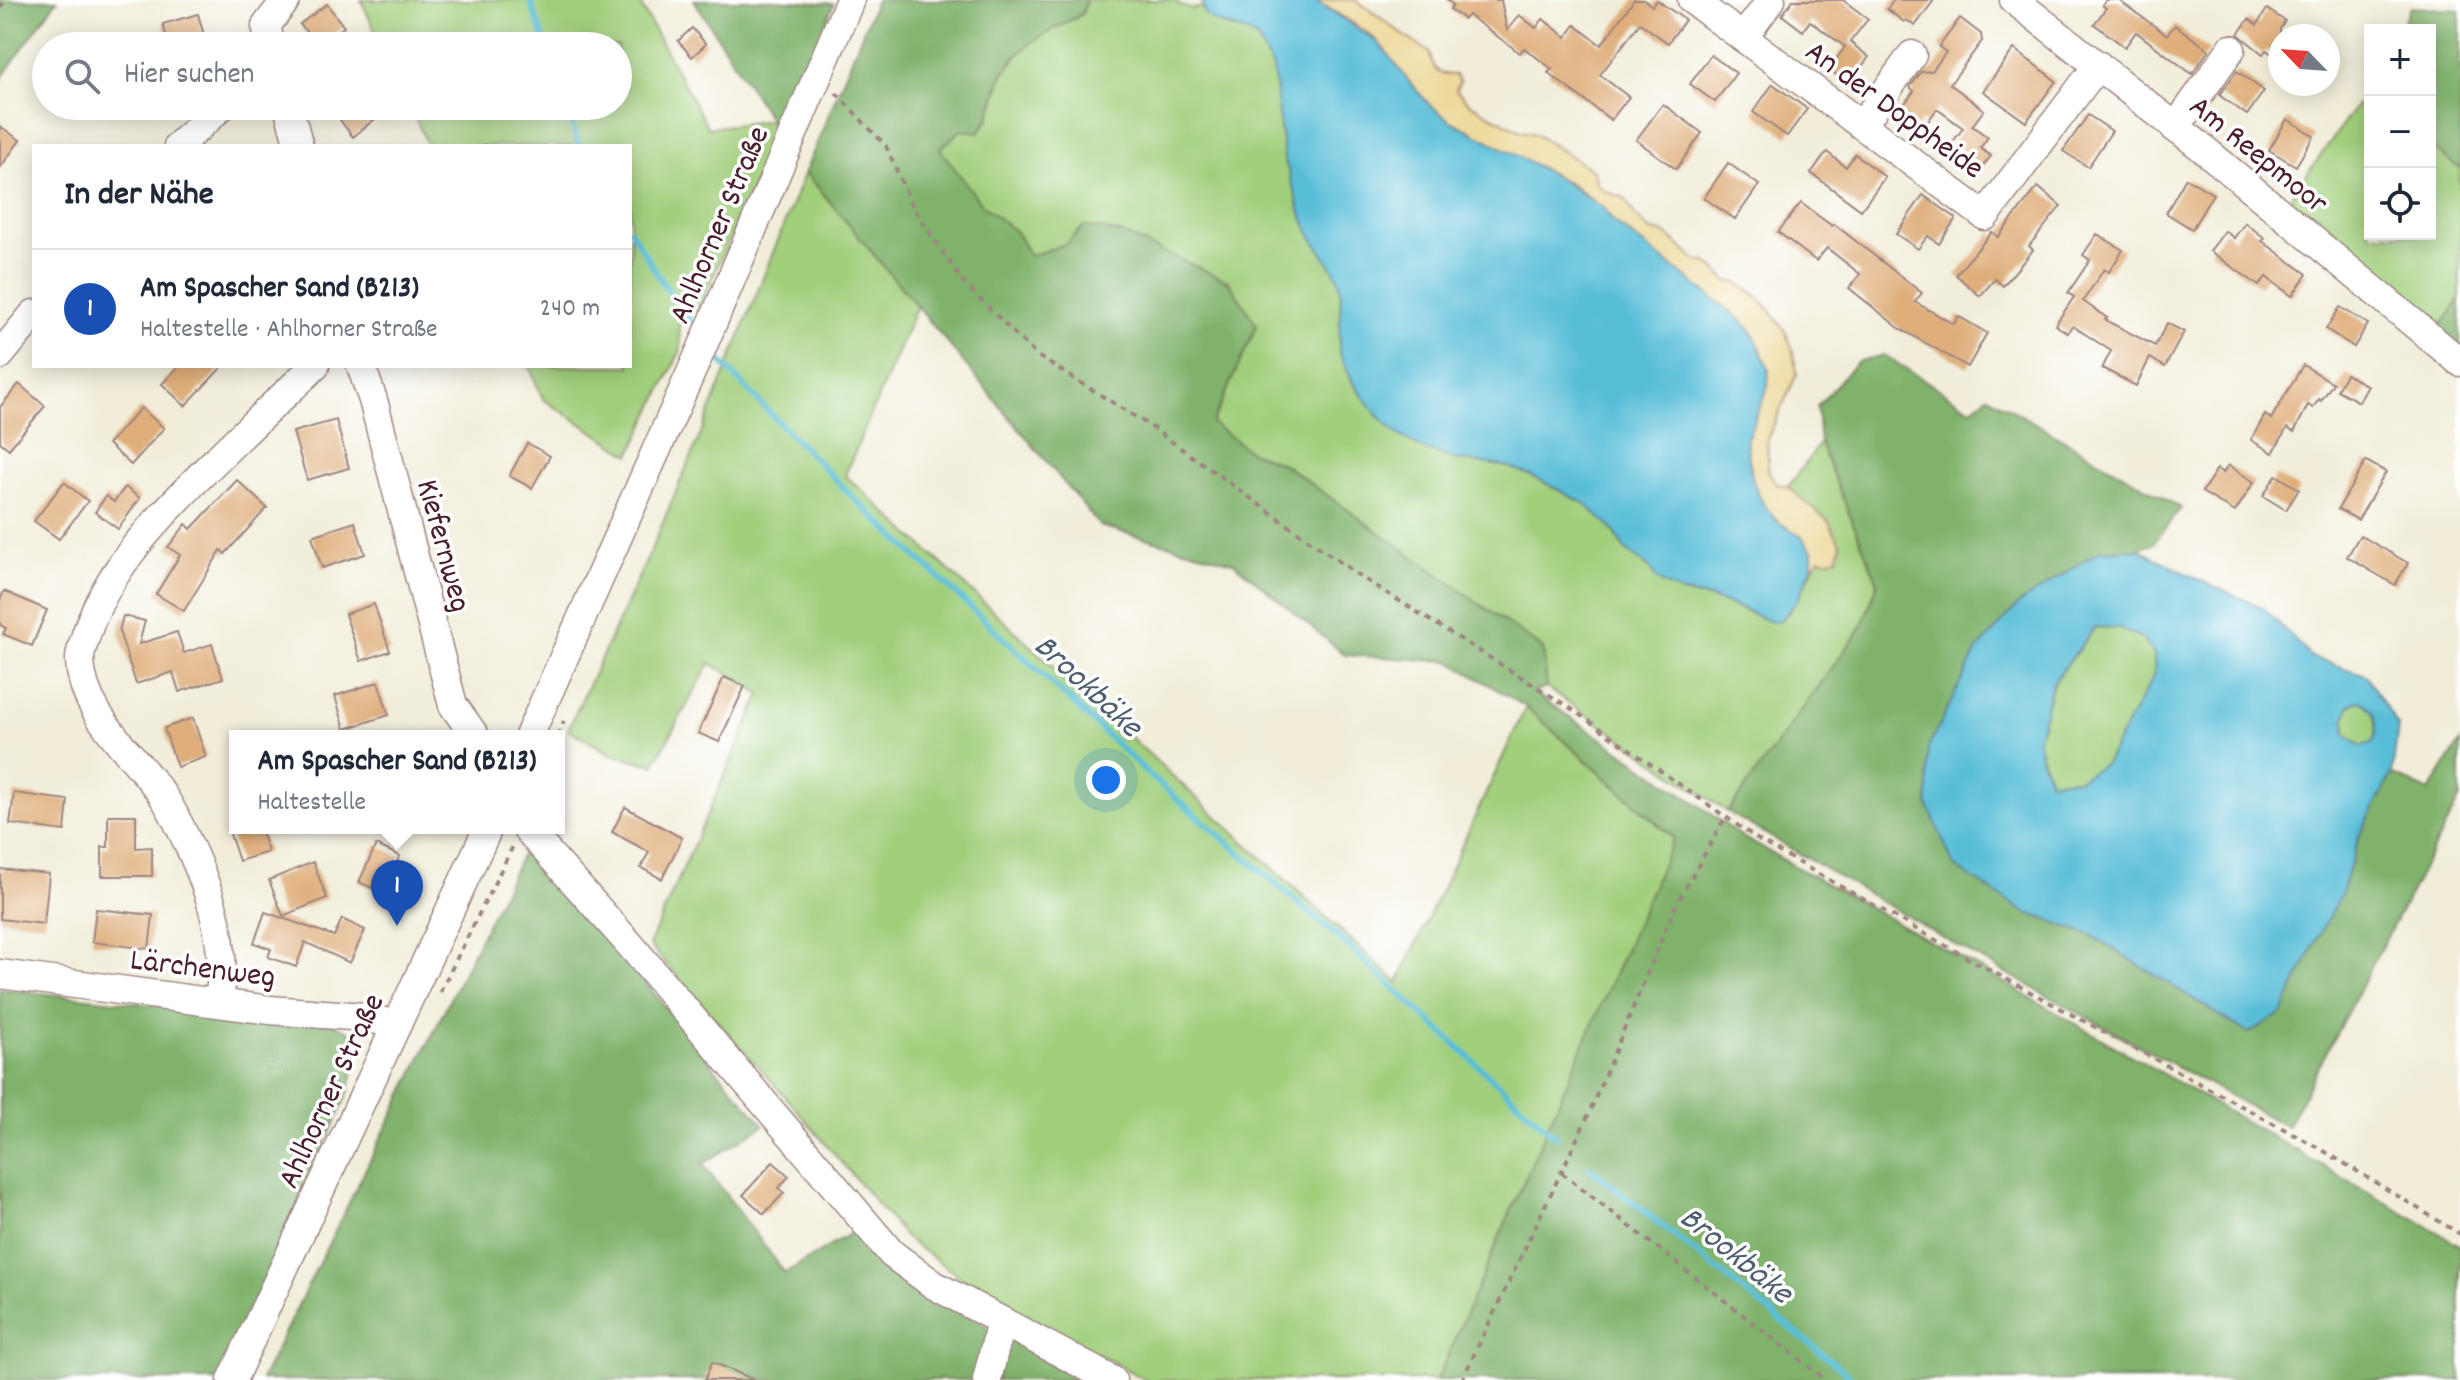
<!DOCTYPE html>
<html lang="de">
<meta charset="utf-8">
<style>
:root{--surface:#fff;--page:#f6f6f7;--text:#1f2937;--muted:#747a83;--line:#e0e1e3;--accent:#c8321e}
body{margin:0;font-family:Dekko,sans-serif;background:var(--page);color:var(--text)}
.controls{position:absolute;right:24px;top:24px;display:grid;overflow:hidden;border-radius:0px;box-shadow:0 4px 20px #0003}
.controls button{width:72px;height:72px;display:grid;place-items:center;padding:0;border:0;border-bottom:2px solid var(--line);background:var(--surface);color:var(--text);font:40px sans-serif}
.compass{position:absolute;left:2268px;top:24px;width:72px;height:72px;border-radius:50%;background:var(--surface);box-shadow:0 4px 20px #0003;rotate:295deg}
.you{position:absolute;left:1106px;top:780px;width:28px;height:28px;margin:-20px;border:6px solid #fff;border-radius:50%;background:#1a73e8;box-shadow:0 0 0 12px #1a73e833}
.badge{display:grid;place-items:center;width:52px;height:52px;border-radius:50%;background:var(--accent);color:#fff;font-size:26px;font-weight:700}
.pin{position:absolute;translate:-50% -66px;filter:drop-shadow(0 2px 4px #0008)}
.pin::after{content:'';position:absolute;top:42px;width:28px;height:24px;background:inherit;clip-path:polygon(0 0,100% 0,50% 100%)}
.popup{position:absolute;left:229px;top:730px;width:336px;height:104px;box-sizing:border-box;display:grid;place-content:center;border-radius:0px;background:var(--surface);filter:drop-shadow(0 2px 6px #0005);font-size:26px;white-space:nowrap;color:var(--muted)}
.popup b{font-size:30px;color:var(--text)}
.popup::after{content:'';position:absolute;left:50%;top:100%;margin-left:-16px;border:16px solid transparent;border-top-color:var(--surface)}
.list{margin:0;padding:0;list-style:none}
h2{display:flex;justify-content:space-between;align-items:center;height:104px;margin:0;padding:0 32px;font-size:34px}
h2 small{font-size:26px;font-weight:400;color:var(--muted)}
.list li{display:grid;grid-template-columns:52px 1fr auto;gap:24px;align-items:center;box-sizing:border-box;height:120px;padding:0 32px;border-top:2px solid var(--line)}
.list b{display:block;font-size:30px;white-space:nowrap}
.list p{margin:0;font-size:26px;white-space:nowrap;color:var(--muted)}
.list em{font-size:26px;font-style:normal;color:var(--muted)}
.icon{flex:none;width:44px;height:44px;fill:none;stroke:currentColor;stroke-width:2;stroke-linecap:round;stroke-linejoin:round}
.map{position:relative;flex:none;width:2460px;height:1380px;overflow:hidden}
.search{position:absolute;background:var(--surface);box-shadow:0 4px 20px #0003;left:32px;top:32px;width:600px;height:88px;display:flex;align-items:center;gap:20px;box-sizing:border-box;padding:0 28px;border-radius:44px;color:var(--muted);font-size:30px}
.panel{position:absolute;background:var(--surface);box-shadow:0 4px 20px #0003;left:32px;top:144px;width:600px;height:224px;border-radius:0px}
.map>svg:first-child{display:block}
</style>
<div class="map">
<svg width="2460" height="1380" viewBox="0 0 2460 1380">
<rect width="100%" height="100%" fill="#fff"/>
<filter id="ink" filterUnits="userSpaceOnUse"><feTurbulence type="fractalNoise" baseFrequency=".0125" numOctaves="2"/><feDisplacementMap in="SourceGraphic" scale="16" xChannelSelector="R" yChannelSelector="G"/><feConvolveMatrix kernelMatrix="1 2 1 2 8 2 1 2 1" color-interpolation-filters="sRGB"/></filter>
<filter id="wash" filterUnits="userSpaceOnUse"><feTurbulence type="fractalNoise" baseFrequency=".006" numOctaves="4" result="noise"/><feDisplacementMap in="SourceGraphic" scale="32" xChannelSelector="R" yChannelSelector="G"/><feGaussianBlur stdDeviation="1.8" result="paint"/><feColorMatrix in="noise" values="0 0 0 0 0 0 0 0 0 0 0 0 0 0 0 0 0 1.4 0 .05"/><feComposite in="paint" operator="in"/></filter>
<g filter="url(#wash)">
<rect width="100%" height="100%" fill="#f1edd9"/>
<!-- green -->
<g fill="#a1cf7c" stroke="#767754" stroke-width="2">
<polygon points="361,0 638,0 708,128 770,120 778,132 698,310 687,311 679,326 681,350 630,455 543,399 529,366 630,366 630,146 428,146 410,106 618,106 618,46 382,46"/>
<polygon points="1086,0 1177,0 1178,4 1193,9 1202,7 1206,15 1223,25 1246,32 1257,38 1273,68 1284,157 1301,213 1311,235 1338,277 1341,289 1339,353 1353,383 1375,412 1396,433 1423,449 1454,459 1510,467 1534,477 1584,503 1614,531 1624,548 1650,568 1656,578 1682,593 1721,601 1771,622 1789,613 1819,558 1828,560 1837,558 1841,545 1829,522 1788,487 1820,443 1878,583 1861,628 1728,812 1547,688 1543,649 1283,464 1251,452 1212,423 1257,325 1066,244 1030,256 1016,232 982,205 940,149 961,130 988,122 1003,74 1029,42 1082,14"/>
<polygon points="2364,95 2370,99 2370,234 2430,234 2430,146 2460,169 2460,300 2436,333 2287,202"/>
<polygon points="805,172 917,306 845,475 1398,983 1526,707 1674,839 1437,1380 1146,1380 972,1286 907,1239 789,1101 649,945 761,694 710,663 654,765 611,754 568,729 649,555 705,424"/>
<polygon points="2095,627 2118,628 2142,638 2154,654 2155,674 2105,764 2078,779 2050,781 2037,741 2053,684"/>
<path d="M2360 700C2377 711 2380 725 2372 744L2361 746 2346 734 2345 720 2349 706Z"/>
</g>
<!-- forest -->
<g fill="#80b26c" stroke="#65684c" stroke-width="2">
<polygon points="0,0 57,0 0,80"/>
<polygon points="694,0 773,0 834,4 778,132"/>
<path d="M876 0H1086L1082 14C1053 30 1020 43 1003 74 993 93 994 115 979 132L961 130 940 149 982 205 1016 232 1030 256 1066 244 1084 226 1121 233 1228 281 1257 325 1212 423 1251 452 1283 464 1543 649 1547 688 1533 692 1692 800 1742 837 1970 963 2460 1245V1380H1437L1674 838 1526 707 1449 661 1345 655 1233 562 1100 526 805 172Z"/>
<polygon points="2411,7 2460,10 2460,169 2430,146 2430,30 2399,30"/>
<polygon points="2460,300 2460,352 2436,333"/>
<polygon points="1884,355 1971,409 1988,396 2181,508 2153,544 2138,549 2099,551 2020,603 1977,650 2024,912 2091,935 2248,1033 2314,945 2342,892 2359,836 2392,774 2429,792 2460,742 2460,798 2287,1127 1975,956 1728,812 1861,628 1878,583 1820,443 1817,406 1857,362"/>
<polygon points="524,850 543,855 709,1061 764,1125 703,1164 785,1273 853,1232 890,1263 991,1329 978,1380 261,1380"/>
<polygon points="0,989 330,1023 351,1032 358,1047 349,1091 219,1380 0,1380"/>
<polygon points="1008,1338 1080,1380 996,1380"/>
</g>
<!-- sand -->
<path fill="#eeda9e" stroke="#9c7c64" stroke-width="2" d="M1315 0H1356L1416 44 1429 51C1433 68 1434 75 1455 75L1460 81 1456 90 1468 102 1486 113 1521 131 1535 134 1594 171 1596 184 1606 192 1625 198 1635 216 1651 231 1665 233 1697 261 1707 262 1728 281 1736 282 1756 295 1772 312 1785 331 1793 351 1797 374 1767 439 1768 470 1776 484 1788 487 1829 522 1841 545 1837 558 1828 560 1819 558 1812 567V551L1792 530 1778 522 1762 504 1753 482 1746 441 1768 387 1762 351 1752 332 1738 318 1614 222C1572 169 1499 157 1447 119 1427 104 1410 85 1395 66 1389 57 1384 48 1377 41 1361 25 1334 12 1315 0Z"/>
<!-- water -->
<g fill="#59bed8" stroke="#526e82" stroke-width="2" fill-rule="evenodd">
<polygon points="1201,0 1315,0 1379,43 1411,84 1429,104 1449,120 1554,175 1603,208 1614,222 1739,318 1752,332 1769,369 1768,387 1746,441 1753,482 1763,504 1778,522 1802,537 1812,551 1812,567 1798,599 1781,620 1771,622 1739,607 1703,596 1682,593 1663,584 1656,578 1650,568 1624,548 1614,531 1584,503 1534,477 1510,467 1454,459 1423,449 1396,433 1375,412 1353,382 1339,352 1341,289 1338,277 1311,235 1301,213 1284,157 1273,68 1257,38 1246,32 1214,21 1206,15"/>
<path d="M2138 549 2197 579 2264 608 2311 657 2366 675 2398 726 2392 774 2359 836 2342 892 2314 945 2282 1013 2248 1033 2091 935 2024 912 1954 866 1928 805V748L1977 650 2020 603 2099 551ZM2095 627 2118 628 2142 638 2154 654 2155 674 2105 764 2078 779 2050 781 2042 762 2037 741 2052 684ZM2360 700C2377 711 2380 725 2372 743L2361 746 2346 734 2345 720 2349 706Z"/>
</g>
<g fill="none" stroke-linecap="round" stroke-linejoin="round">
<!-- stream -->
<g stroke="#59bed8" stroke-width="6">
<polyline points="530,0 546,46"/>
<polyline points="566,106 579,146"/>
<polyline points="630,230 664,285 700,333"/>
<polyline points="711,348 724,365 791,435 856,500 1154,779 1345,943 1556,1137"/>
<polyline points="1589,1167 1855,1380"/>
</g>
</g>
<g id="blocks">
<!-- building -->
<g fill="#dfae7a">
<polygon points="1447,0 1501,0 1507,31 1519,15 1536,28 1543,19 1566,37 1575,25 1601,45 1634,0 1644,0 1652,6 1657,0 1685,20 1668,43 1640,23 1600,75 1629,97 1611,120 1548,73 1552,69 1524,48 1520,53 1468,15 1464,19 1450,9 1453,5"/>
<polygon points="1793,0 1843,0 1868,19 1850,42 1869,57 1848,84 1829,69 1845,47 1810,21 1803,31 1782,15"/>
<polygon points="1894,0 1934,0 1915,26 1906,20 1904,22 1887,9"/>
<polygon points="2106,0 2118,0 2167,35 2175,25 2209,50 2192,74 2136,32 2125,47 2094,24 2106,8 2102,5"/>
<polygon points="327,4 344,27 317,46 300,24"/>
<polygon points="2267,9 2285,21 2280,29 2280,60 2266,50 2263,54 2238,34 2249,19 2257,25"/>
<polygon points="198,14 207,46 169,46 163,24"/>
<polygon points="1960,18 1981,34 1982,41 1950,84 1984,110 1972,126 1988,137 1980,148 1991,156 1979,171 1949,147 1963,128 1937,109 1926,124 1921,121 1916,128 1897,114 1914,91 1910,87 1921,72 1932,71 1946,52 1939,47"/>
<polygon points="692,28 706,44 692,57 678,41"/>
<polygon points="2014,49 2056,81 2026,122 1983,91"/>
<polygon points="1711,55 1736,73 1715,102 1690,84"/>
<polygon points="2237,71 2264,91 2247,115 2219,95"/>
<polygon points="1773,84 1807,109 1787,136 1753,112"/>
<polygon points="1663,104 1702,133 1676,169 1636,140"/>
<polygon points="357,106 366,106 376,118 353,137 340,120"/>
<polygon points="2088,115 2112,131 2088,167 2063,151"/>
<polygon points="2287,119 2314,136 2296,166 2269,150"/>
<polygon points="0,126 20,140 0,168"/>
<polygon points="1827,152 1846,167 1855,154 1885,177 1861,210 1811,173"/>
<polygon points="1728,163 1759,185 1735,219 1704,198"/>
<polygon points="2186,178 2213,194 2192,229 2166,213"/>
<polygon points="2038,187 2061,206 2029,246 2033,250 2003,286 1995,279 1980,296 1956,275 1992,232 1998,237"/>
<polygon points="1923,195 1956,218 1939,244 1928,236 1918,249 1896,234"/>
<polygon points="1801,203 1832,226 1834,224 1922,293 1915,302 1954,324 1958,316 1987,333 1968,367 1899,328 1849,288 1860,274 1827,248 1816,261 1778,232"/>
<polygon points="2245,223 2265,238 2262,241 2307,274 2292,296 2266,277 2259,286 2210,251 2225,231 2234,238"/>
<polygon points="2097,234 2123,250 2109,272 2104,269 2083,301 2107,318 2105,320 2155,346 2167,323 2184,332 2165,367 2150,358 2136,386 2102,368 2111,351 2073,326 2068,333 2055,325 2074,297 2068,293 2090,260 2083,255"/>
<polygon points="2340,307 2368,324 2354,347 2326,329"/>
<polygon points="2303,365 2333,383 2321,401 2319,399 2313,408 2308,405 2294,432 2287,428 2273,453 2251,440 2265,415 2271,419"/>
<polygon points="179,366 223,366 185,406 162,384"/>
<polygon points="2346,374 2368,386 2359,402 2337,390"/>
<polygon points="19,384 45,406 9,449 0,442 0,407"/>
<polygon points="141,408 164,428 131,465 108,444"/>
<polygon points="336,420 349,468 307,480 293,432"/>
<polygon points="527,443 550,456 532,488 509,476"/>
<polygon points="2366,461 2386,472 2358,520 2338,509"/>
<polygon points="2228,465 2254,482 2235,512 2202,492 2217,469 2223,473"/>
<polygon points="2276,475 2299,489 2286,510 2263,496"/>
<polygon points="237,480 267,508 225,554 221,550 184,611 156,594 180,555 168,547 186,524 191,529"/>
<polygon points="64,482 88,501 59,539 34,521"/>
<polygon points="125,487 140,498 118,529 95,512 106,496 114,502"/>
<polygon points="355,522 365,554 322,568 312,536"/>
<polygon points="2360,535 2408,563 2395,585 2347,557"/>
<polygon points="4,591 47,610 32,646 3,634 6,628 0,625 0,600"/>
<polygon points="374,604 390,651 361,661 345,614"/>
<polygon points="123,616 145,621 139,644 177,632 184,653 212,644 223,678 179,692 173,672 136,684 119,631"/>
<polygon points="724,677 745,686 719,742 698,733"/>
<polygon points="378,682 389,715 345,729 335,696"/>
<polygon points="193,718 206,757 177,767 164,728"/>
<polygon points="14,793 68,800 65,831 10,824"/>
<polygon points="625,807 682,838 662,879 641,868 649,852 612,832"/>
<polygon points="108,815 136,815 136,848 152,847 152,876 102,876 102,847 108,847"/>
<polygon points="228,828 260,828 268,852 239,861"/>
<polygon points="376,845 400,856 383,893 359,882"/>
<polygon points="313,862 327,898 283,916 269,880"/>
<polygon points="0,869 49,874 44,924 0,919"/>
<polygon points="96,909 153,915 149,949 92,942"/>
<polygon points="265,912 334,936 342,919 365,930 350,963 305,942 296,967 268,957 271,949 254,943"/>
<polygon points="773,1162 789,1176 779,1188 784,1193 764,1214 743,1195"/>
<polygon points="712,1362 755,1380 705,1380"/>
</g>
</g>
</g>
<g filter="url(#ink)">
<use href="#blocks" fill-opacity="0" stroke="#9e8682" stroke-width="2"/>
<g fill="none" stroke-linecap="round" stroke-linejoin="round">
<!-- minor casing -->
<g stroke="#9e8682" stroke-width="31">
<g id="minor">
<polyline points="1692,0 1985,216 2098,65"/>
<polyline points="2014,0 2200,146 2460,362"/>
<polyline points="1743,38 1771,0"/>
<polyline points="271,46 266,26 286,0"/>
<polyline points="288,106 299,146"/>
<polyline points="1862,125 1912,55"/>
<polyline points="2175,128 2231,49"/>
<polyline points="178,146 222,106"/>
<polyline points="0,355 34,314"/>
<polyline points="361,366 373,400 453,705 475,736"/>
<polyline points="529,736 701,350 850,0"/>
<polyline points="526,828 632,947 892,1254 934,1285 1112,1380"/>
<polyline points="0,974 270,1010 365,1017 397,1025"/>
<path d="M219 1001C229 942 209 886 183 833 177 821 171 807 163 796 134 753 81 715 80 659 80 651 84 643 86 635 107 568 161 515 210 466 244 432 280 399 315 366"/>
<polyline points="232,1380 488,828"/>
<polyline points="987,1380 1001,1321"/>
</g>
</g>
<!-- path -->
<g stroke="#9e8682" stroke-width="4" stroke-dasharray="6 6" stroke-linecap="butt">
<polyline points="0,8 5,0"/>
<polyline points="836,93 886,146 912,206 963,282 1036,355 1147,424 1358,575 1575,711 1760,841 1973,961 2319,1148 2460,1234"/>
<polyline points="558,736 564,721"/>
<polyline points="440,992 513,846"/>
<polyline points="1562,1173 1826,1380"/>
<polyline points="1462,1380 1587,1118 1676,905 1725,818"/>
</g>
<!-- minor -->
<use href="#minor" stroke="#fff" stroke-width="28"/>
</g>
</g>
<g text-anchor="middle" stroke-width="7" stroke-linejoin="round" paint-order="stroke">
<!-- street labels -->
<g font-size="32" fill="#4a1f2b" stroke="#fff">
<text transform="translate(1896 108) rotate(36)" y="11">An der Doppheide</text>
<text transform="translate(2260 153) rotate(39)" y="11">Am Reepmoor</text>
<text transform="translate(717 224) rotate(-67)" y="11">Ahlhorner Straße</text>
<text transform="translate(446 545) rotate(75)" y="11">Kiefernweg</text>
<text transform="translate(203 966) rotate(7)" y="11">Lärchenweg</text>
<text transform="translate(329 1090) rotate(-65)" y="11">Ahlhorner Straße</text>
</g>
<!-- water labels -->
<g font-size="34" font-style="italic" fill="#505f70" stroke="#fff">
<text transform="translate(1090 684) rotate(43)" y="12">Brookbäke</text>
<text transform="translate(1738 1253) rotate(39)" y="12">Brookbäke</text>
</g>
</g>
</svg>
<div class="controls">
<button>+</button>
<button>−</button>
<button><svg class="icon" aria-label="locate" viewBox="0 0 24 24"><circle cx="12" cy="12" r="6"/><path d="M12 2v4M12 18v4M2 12h4M18 12h4"/></svg></button>
</div>
<svg class="compass" viewBox="-18 -18 36 36"><path d="M0-13l5 13h-10z" fill="#e53935"/><path d="M0 13l5-13h-10z" fill="#747a83"/></svg>
<div class="you"></div>
<div class="pin badge" style="left:397px;top:926px;background:#1a4fb4">1</div>
<div class="popup"><b>Am Spascher Sand (B213)</b>Haltestelle</div>
<div class="search"><svg class="icon" aria-label="search" viewBox="0 0 24 24"><circle cx="10" cy="10" r="6"/><path d="M15 15l6 6"/></svg>Hier suchen</div>
<section class="panel">
<h2>In der Nähe<small></small></h2>
<ul class="list">
<li><span class="badge" style="background:#1a4fb4">1</span><div><b>Am Spascher Sand (B213)</b><p>Haltestelle · Ahlhorner Straße</p></div><em>240 m</em></li>
</ul>
</section>
</div>
